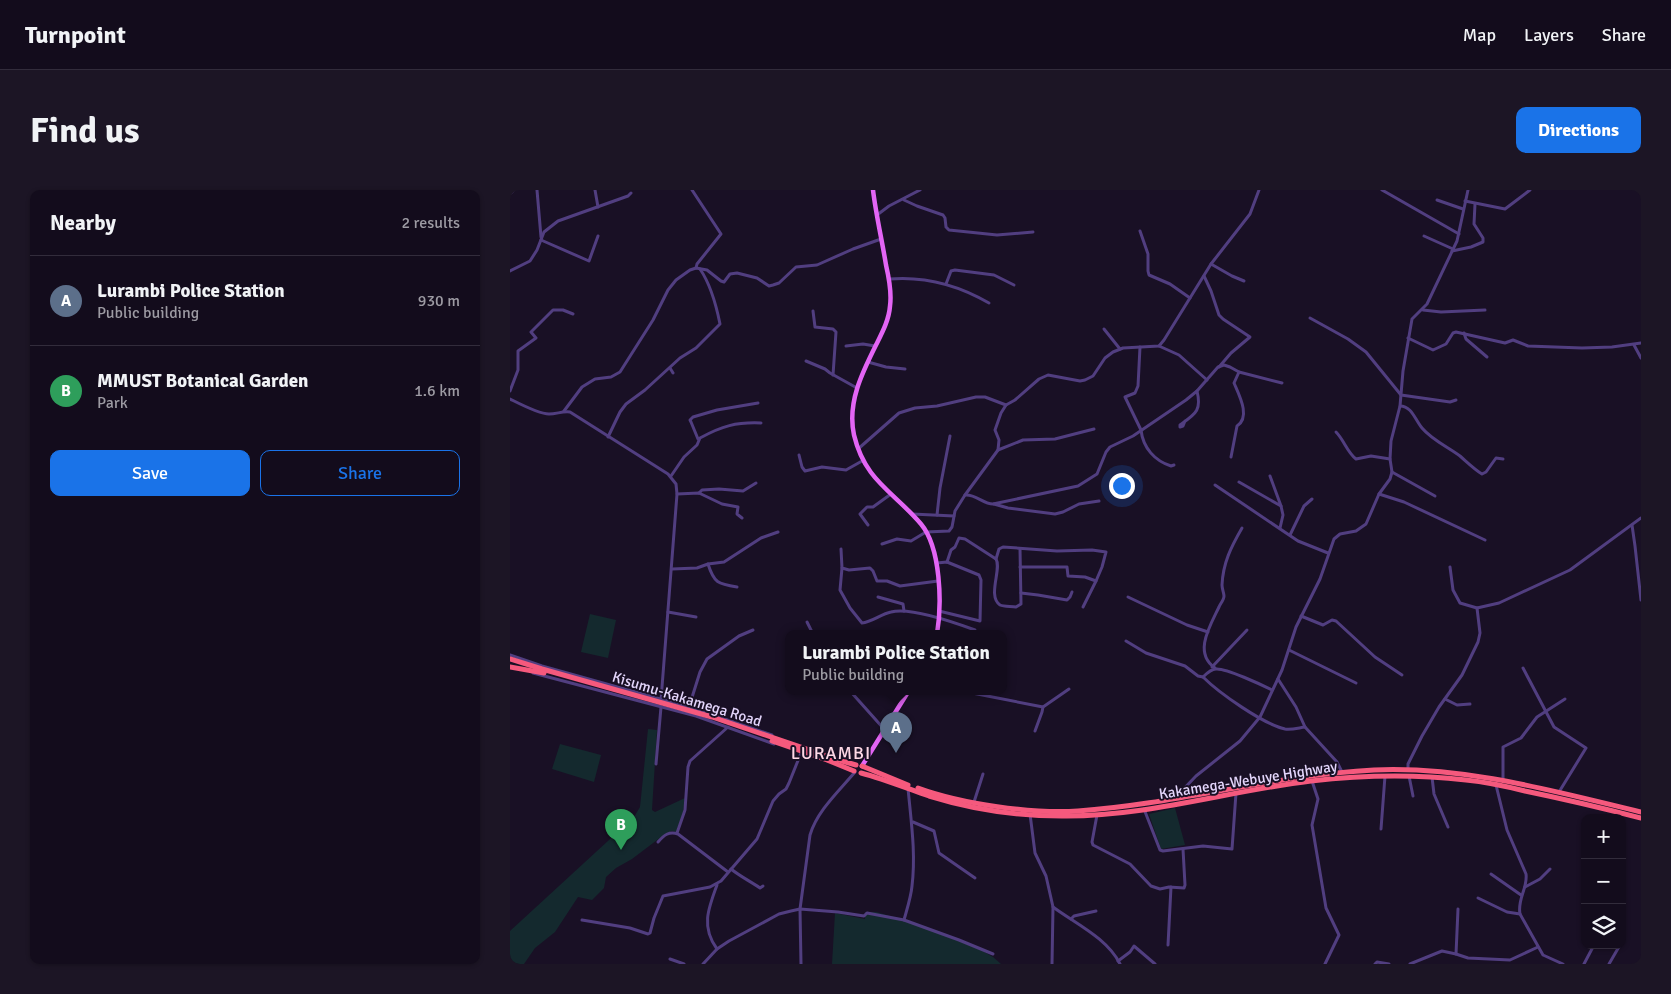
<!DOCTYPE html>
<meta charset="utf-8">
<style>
:root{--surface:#130c1c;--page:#1c1525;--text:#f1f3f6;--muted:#9d9ba3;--line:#322c3b;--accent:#1a73e8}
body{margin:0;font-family:Signika,sans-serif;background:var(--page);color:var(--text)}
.controls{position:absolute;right:15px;bottom:15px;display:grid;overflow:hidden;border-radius:10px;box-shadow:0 1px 4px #0004}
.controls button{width:45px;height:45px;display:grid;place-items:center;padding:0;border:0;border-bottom:1px solid var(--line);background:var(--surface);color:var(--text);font:25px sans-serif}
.you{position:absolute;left:611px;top:295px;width:18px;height:18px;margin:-12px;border:4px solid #fff;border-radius:50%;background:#1a73e8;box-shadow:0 0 0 8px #1a73e833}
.badge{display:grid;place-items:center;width:32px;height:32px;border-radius:50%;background:var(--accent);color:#fff;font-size:16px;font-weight:700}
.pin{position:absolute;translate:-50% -41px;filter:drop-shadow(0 1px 2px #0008)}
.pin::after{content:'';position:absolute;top:26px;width:18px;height:15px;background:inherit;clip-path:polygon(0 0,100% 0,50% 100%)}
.popup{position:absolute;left:275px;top:440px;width:222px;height:65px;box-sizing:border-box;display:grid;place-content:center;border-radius:10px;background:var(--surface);filter:drop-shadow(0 1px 4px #0005);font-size:16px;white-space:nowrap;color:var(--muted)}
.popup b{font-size:19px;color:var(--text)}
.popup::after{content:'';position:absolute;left:50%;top:100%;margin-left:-10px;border:10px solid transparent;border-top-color:var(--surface)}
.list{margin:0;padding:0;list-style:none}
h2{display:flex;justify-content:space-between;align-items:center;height:65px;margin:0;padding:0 20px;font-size:21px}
h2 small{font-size:16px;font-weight:400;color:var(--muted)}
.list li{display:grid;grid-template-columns:32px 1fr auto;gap:15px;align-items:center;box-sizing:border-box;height:90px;padding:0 20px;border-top:1px solid var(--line)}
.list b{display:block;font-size:19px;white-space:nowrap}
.list p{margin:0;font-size:16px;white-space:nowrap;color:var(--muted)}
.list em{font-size:16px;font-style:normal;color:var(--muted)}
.actions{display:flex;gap:10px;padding:15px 20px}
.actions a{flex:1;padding:11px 0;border:1px solid var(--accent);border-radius:10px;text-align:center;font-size:18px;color:var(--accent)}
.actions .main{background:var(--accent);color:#fff}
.icon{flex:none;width:28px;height:28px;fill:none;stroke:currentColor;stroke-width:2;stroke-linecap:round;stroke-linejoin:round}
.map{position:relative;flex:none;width:1131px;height:774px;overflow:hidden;border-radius:10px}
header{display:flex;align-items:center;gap:30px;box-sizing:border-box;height:70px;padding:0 25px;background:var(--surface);border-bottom:1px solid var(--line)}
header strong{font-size:24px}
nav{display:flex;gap:28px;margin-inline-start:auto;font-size:18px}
.intro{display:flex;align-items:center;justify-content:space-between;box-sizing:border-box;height:120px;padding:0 30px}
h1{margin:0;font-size:35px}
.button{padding:12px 22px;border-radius:10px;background:var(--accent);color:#fff;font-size:18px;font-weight:700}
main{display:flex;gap:30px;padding:0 30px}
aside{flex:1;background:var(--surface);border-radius:10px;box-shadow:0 1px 4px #0004}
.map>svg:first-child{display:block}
</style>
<header>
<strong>Turnpoint</strong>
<nav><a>Map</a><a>Layers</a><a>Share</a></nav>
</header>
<div class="intro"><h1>Find us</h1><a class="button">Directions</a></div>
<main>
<aside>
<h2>Nearby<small>2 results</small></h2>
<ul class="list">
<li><span class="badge" style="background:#5c6f8a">A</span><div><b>Lurambi Police Station</b><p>Public building</p></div><em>930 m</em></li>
<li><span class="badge" style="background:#2e9e5b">B</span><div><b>MMUST Botanical Garden</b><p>Park</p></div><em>1.6 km</em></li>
</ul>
<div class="actions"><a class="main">Save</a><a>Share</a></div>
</aside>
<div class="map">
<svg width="1131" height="774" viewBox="0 0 1131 774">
<rect width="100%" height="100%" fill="#191025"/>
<!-- green -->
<g fill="#14292e">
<polygon points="80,424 106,430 98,468 71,462"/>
<polygon points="138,539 147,540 142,620 145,622 175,608 173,623 166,642 162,641 155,644 122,669 106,678 96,687 94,698 82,710 68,707 45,742 25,758 14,774 0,774 0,741 124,627 130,617"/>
<polygon points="50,554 91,565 84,592 42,579"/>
<polygon points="665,618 675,655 651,659 639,624"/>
<polygon points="355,722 366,722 395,730 471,760 483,767 491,774 322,774 325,723 355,729"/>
</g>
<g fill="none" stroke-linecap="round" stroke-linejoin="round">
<!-- minor -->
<g stroke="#513e80" stroke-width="3">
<polyline points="27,0 31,47"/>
<polyline points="85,0 88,17"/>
<polyline points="182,0 211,44 187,74 186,78"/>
<polyline points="872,0 949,44"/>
<polyline points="0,4 4,0"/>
<polyline points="394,10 407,16 433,25 435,28 436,37 439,40 487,45 523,42"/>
<polyline points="927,10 953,19"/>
<polyline points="955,11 995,19 1020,0"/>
<polyline points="367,25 379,16 410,0"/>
<polyline points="630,41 638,64 638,81 639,85 660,94 680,108"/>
<polyline points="914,46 943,59"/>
<polyline points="31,50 79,71 88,46"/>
<polyline points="942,61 961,57 973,52 973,48 964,34 965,14"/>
<polyline points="701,74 722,86 734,91"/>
<polyline points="0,81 20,71 27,60 34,42 48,31 118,6 121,3"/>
<polyline points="694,86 701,101 709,125 713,129 740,147 721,163 709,177"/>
<path d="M379 89C414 86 448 95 479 113"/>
<polyline points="436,94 441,81 445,80 484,85 504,95"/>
<polyline points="913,120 931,122 975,120"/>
<polyline points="303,121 305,137 323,139 326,142 323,185"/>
<polyline points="800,128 838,149 856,162 891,205 940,212 946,210"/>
<polyline points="594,139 610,159"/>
<polyline points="954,143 956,149 977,167"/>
<polyline points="898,148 923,160 936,154 943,143 946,142 995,153 1003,150 1018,156 1072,158 1102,157 1131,153"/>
<polyline points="1124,155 1131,168"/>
<polyline points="336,156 353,154 365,156"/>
<polyline points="649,156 669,165 697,190"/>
<path d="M630 157 628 196 625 203 615 207 631 240C633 258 645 271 661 276L664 275"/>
<polyline points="296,171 315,179 320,183 347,198"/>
<polyline points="358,172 376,177 395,179"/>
<polyline points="160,178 163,183"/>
<polyline points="0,201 8,180 8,161 26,148 21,142 43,120 53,120 63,124"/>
<path d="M0 209C10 214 29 224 39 224 47 224 52 221 60 222L158 284 166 294 167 304 151 510"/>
<path d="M890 216C902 216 905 230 912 238 922 250 938 257 950 266 957 272 964 279 972 284L976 282 986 268 993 269"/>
<polyline points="54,221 72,197 85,189 101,187 110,182 143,130 158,100 166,90 180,80 186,78 197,80 211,91 214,92 220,84 227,83 247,88 259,96 263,95 269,93 286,77 307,75 343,59 371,49"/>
<path d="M675 231 673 236 670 237V235C685 224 692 221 687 201"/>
<path d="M826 242C834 250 837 262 846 269L861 266 880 269"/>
<path d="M98 247 110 222 116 214 135 200 170 168 186 158 210 134C206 114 201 95 190 79"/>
<polyline points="188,249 181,232 180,230 183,227 207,220 248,213"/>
<polyline points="348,259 389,223 405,218 427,216 466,207 475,207 496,215"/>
<polyline points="488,260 513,250 545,249 584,239"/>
<polyline points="289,265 292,277 295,281 312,277 336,280 352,271"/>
<path d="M721 267 727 236C741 227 729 205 724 193L729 182"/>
<polyline points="882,282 925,306"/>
<path d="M161 286 174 267 187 255 190 248C212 236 226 232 251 233"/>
<polyline points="760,286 771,316"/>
<polyline points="729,292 771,316 773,325 770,338"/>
<polyline points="705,295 788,351 818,363"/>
<polyline points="189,303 192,300 209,299 233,301 246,293"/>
<polyline points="167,304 189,303 212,314 228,317 227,324 232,328"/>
<polyline points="869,304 894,312 975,350"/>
<polyline points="455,305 488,260 489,250 485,240 491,223 496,215 505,210 529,189 538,185 570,191 575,190 583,186 595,168 603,162 613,158 649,156 654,150 701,74 740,24 749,0"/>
<polyline points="484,314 498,318 545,324 553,322 569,314 589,311"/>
<polyline points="402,324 444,326"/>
<polyline points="427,325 430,298 440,246"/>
<polyline points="358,335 350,324 357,317 363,317 381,304"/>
<polyline points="1122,335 1125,356 1131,410"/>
<polyline points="780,345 794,316 802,309"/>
<path d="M372 354 387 349 401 351 416 342 439 341 442 337 445 321 455 305C466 304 473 314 483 314L568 296 587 284 596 262 600 257 623 246 676 210 687 201 708 177 714 175 720 177 729 182 772 193"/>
<polyline points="331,359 332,378 339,380 360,378 363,381 367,391 377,391 390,396 428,391"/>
<polyline points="486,369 489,359 493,357 547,361 582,360 596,362 592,377 586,391"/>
<path d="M437 372 441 360 445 357 449 348 455 349 486 369C492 379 477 406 490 415 494 417 502 416 506 417L511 414 510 359"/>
<polyline points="427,373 437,372 469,385 471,390 470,431 429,421"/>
<polyline points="198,374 214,372 251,348 268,342"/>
<polyline points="510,377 557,377 558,386 575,387 586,391 573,417"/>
<polyline points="940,377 943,400 950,413 967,418 989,413 1060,380 1131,328"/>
<path d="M332 378 330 400 340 418 352 433C362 432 371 424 381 422 400 417 446 433 465 440L466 444"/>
<path d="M162 379 187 378 198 374C204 393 208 394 227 397"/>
<polyline points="511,403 528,405 557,410 560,407 562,402"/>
<polyline points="368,407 393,414 394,421"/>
<polyline points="618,407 677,435 698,442"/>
<polyline points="158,422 186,427"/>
<polyline points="791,426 813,435 822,430 826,431 865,467 892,485"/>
<polyline points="297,432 303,444"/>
<path d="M616 451 636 463 675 476 688 486 693 487C696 484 701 479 706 479 716 478 752 495 762 500"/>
<polyline points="779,460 846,493"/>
<polyline points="0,465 32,476 179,517 262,545"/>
<polyline points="702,477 737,440"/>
<path d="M705 478C683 463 700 436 709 417 710 414 714 410 714 406 714 403 712 399 712 395 713 373 721 357 732 338"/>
<polyline points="1013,478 1044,537 1076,558 1049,602"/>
<polyline points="23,483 186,526 264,554"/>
<path d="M693 487C709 503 753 534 775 539 781 540 788 538 795 537"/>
<polyline points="768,489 786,517 795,537 827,572 832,582"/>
<polyline points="341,502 374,539"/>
<polyline points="457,502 533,517"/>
<polyline points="935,509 947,515 960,514"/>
<polyline points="179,517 190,482 197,469 229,446 243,440"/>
<polyline points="525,541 532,522 533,517 559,499"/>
<polyline points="146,574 151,517"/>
<polyline points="898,580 898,574 912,546 929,517 952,485 968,452 970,443 967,418"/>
<polyline points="899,586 903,606"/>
<polyline points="922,587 924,604 938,637"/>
<polyline points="802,591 808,609 802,635 816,718 829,745 815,774"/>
<polyline points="993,591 993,557 1011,548 1027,527 1055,509"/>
<path d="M986 595 997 640 1016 684C1018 698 1007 709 1010 724L1033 765 1053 774"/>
<path d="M398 598C401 631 406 663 402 696 401 707 397 719 394 730L449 750 483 764"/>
<polyline points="665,608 686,586 730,551 750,527 772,480 786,437 810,389 824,349 830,344 846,341 856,334 869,304 880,289 882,282 880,269 881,251 890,216 893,181 902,129 917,114 947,51 958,0"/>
<polyline points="464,612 473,584"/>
<polyline points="634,619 650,660 653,661 693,656 722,659 726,603"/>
<polyline points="520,624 525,663 536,686 543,717 542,774"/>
<polyline points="587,625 582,652 583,655 620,674 641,696 650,699 659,697 674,698 675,695 673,659"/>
<polyline points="403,632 424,641 429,663 465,688"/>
<polyline points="871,639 875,586"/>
<polyline points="167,643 175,620 178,577 180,571 218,537"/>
<path d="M148 652C154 645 159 641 168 644L218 682"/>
<path d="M221 679C231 687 240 691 250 698L253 696"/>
<polyline points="981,684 1011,705"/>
<polyline points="1015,697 1030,689 1040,679"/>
<polyline points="968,708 997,722 1010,724"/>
<path d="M543 717C566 734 597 748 610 774"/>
<polyline points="561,729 564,726 586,721"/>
<polyline points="72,730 120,738 138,744 140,743 144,728 153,706 200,697 211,691 247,649 263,611 269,604 276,599 279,593 291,563"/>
<polyline points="658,755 661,697"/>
<path d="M207 759C191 737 198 719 207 695"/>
<polyline points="946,764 948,719"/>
<polyline points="160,769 174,774"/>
<polyline points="608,771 620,762 624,756 645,774"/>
<polyline points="193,774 207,759 219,751 269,724 281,721 290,719 328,722 354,726 357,723 394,730"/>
<path d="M291 774 290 719 300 645C307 621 329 601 345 582"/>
<polyline points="865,774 867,772 879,774"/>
<polyline points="900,774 932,761 946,764 958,768 1000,770 1028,757"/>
<polyline points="1074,774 1084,755"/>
<polyline points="1099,774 1110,755"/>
</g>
<!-- major -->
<g stroke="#e365f5" stroke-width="4.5">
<path d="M363 0C366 25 372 50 376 75 379 88 382 102 380 116 379 130 372 143 366 155 352 183 337 213 344 245 355 291 383 301 411 334 431 358 432 414 427 444"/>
<polyline points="352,576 398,502"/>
</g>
<!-- highway -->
<g stroke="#f5597d" stroke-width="5">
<polyline points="0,469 32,479 202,527 332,571 346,575"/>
<polyline points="0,477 34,483"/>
<polyline points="262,551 317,570 344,581"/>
<polyline points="352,576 398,595"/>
<path d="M351 583C374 589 396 598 419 606 461 619 508 626 552 626 636 627 718 601 801 591 852 585 904 584 956 590 976 592 995 596 1015 601 1054 609 1092 618 1131 628"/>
<path d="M408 598C452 614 522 624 568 621 668 614 764 585 864 580 955 576 1043 601 1131 622"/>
</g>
</g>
<g text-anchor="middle" stroke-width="4" stroke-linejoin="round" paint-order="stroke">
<!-- street labels -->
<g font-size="15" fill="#e4d6fc" stroke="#191025">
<text transform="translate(177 509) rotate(17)" y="5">Kisumu-Kakamega Road</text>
<text transform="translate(738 590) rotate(-9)" y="5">Kakamega-Webuye Highway</text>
</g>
<!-- quarter labels -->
<g font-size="18" letter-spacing="1" fill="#fdd8e6" stroke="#191025">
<text x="321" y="569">LURAMBI</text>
</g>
</g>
</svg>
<div class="controls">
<button>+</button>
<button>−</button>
<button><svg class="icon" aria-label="layers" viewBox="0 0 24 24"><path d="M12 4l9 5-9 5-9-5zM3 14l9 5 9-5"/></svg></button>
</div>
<div class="you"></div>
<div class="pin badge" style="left:386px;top:563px;background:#5c6f8a">A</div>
<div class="popup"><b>Lurambi Police Station</b>Public building</div>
<div class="pin badge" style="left:111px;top:660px;background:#2e9e5b">B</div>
</div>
</main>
